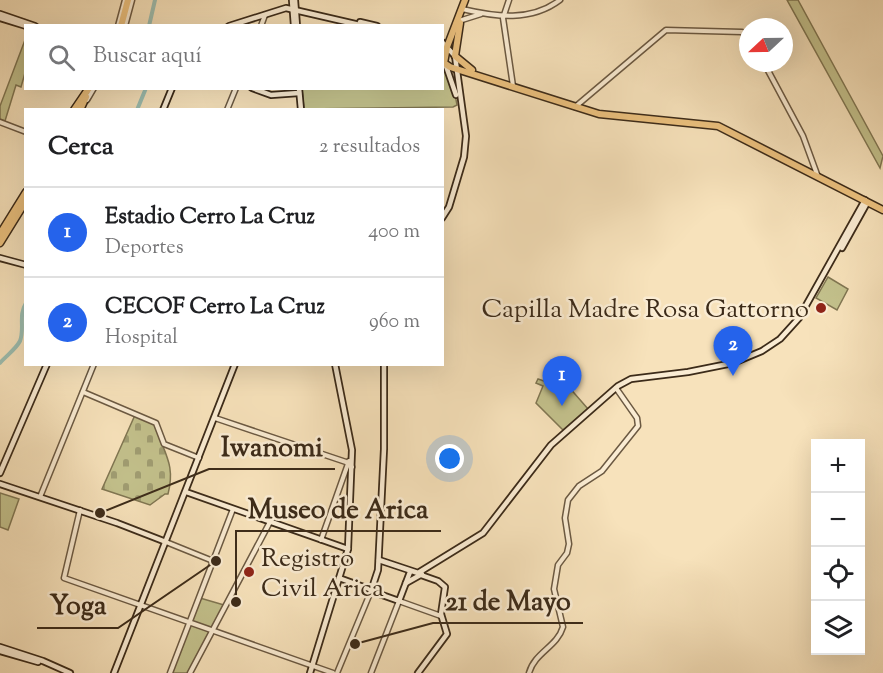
<!DOCTYPE html>
<html lang="es">
<meta charset="utf-8">
<style>
:root{--surface:#fff;--page:#f6f6f6;--text:#202124;--muted:#757577;--line:#e0e0e0;--accent:#2563eb}
body{margin:0;font-family:"Sorts Mill Goudy",serif;background:var(--page);color:var(--text)}
.controls{position:absolute;right:18px;bottom:18px;display:grid;overflow:hidden;border-radius:0px;box-shadow:0 6px 24px #0002}
.controls button{width:54px;height:54px;display:grid;place-items:center;padding:0;border:0;border-bottom:2px solid var(--line);background:var(--surface);color:var(--text);font:30px sans-serif}
.compass{position:absolute;left:739px;top:18px;width:54px;height:54px;border-radius:50%;background:var(--surface);box-shadow:0 6px 24px #0002;rotate:248deg}
.you{position:absolute;left:450px;top:459px;width:21px;height:21px;margin:-15px;border:4px solid #fff;border-radius:50%;background:#1a73e8;box-shadow:0 0 0 9px #1a73e833}
.badge{display:grid;place-items:center;width:39px;height:39px;border-radius:50%;background:var(--accent);color:#fff;font-size:20px;font-weight:700}
.pin{position:absolute;translate:-50% -50px;filter:drop-shadow(0 2px 3px #0008)}
.pin::after{content:'';position:absolute;top:32px;width:21px;height:18px;background:inherit;clip-path:polygon(0 0,100% 0,50% 100%)}
.list{margin:0;padding:0;list-style:none}
h2{display:flex;justify-content:space-between;align-items:center;height:78px;margin:0;padding:0 24px;font-size:26px}
h2 small{font-size:20px;font-weight:400;color:var(--muted)}
.list li{display:grid;grid-template-columns:39px 1fr auto;gap:18px;align-items:center;box-sizing:border-box;height:90px;padding:0 24px;border-top:2px solid var(--line)}
.list b{display:block;font-size:22px;white-space:nowrap}
.list p{margin:0;font-size:20px;white-space:nowrap;color:var(--muted)}
.list em{font-size:20px;font-style:normal;color:var(--muted)}
.icon{flex:none;width:33px;height:33px;fill:none;stroke:currentColor;stroke-width:2;stroke-linecap:round;stroke-linejoin:round}
.map{position:relative;flex:none;width:883px;height:673px;overflow:hidden}
.search{position:absolute;background:var(--surface);box-shadow:0 6px 24px #0002;left:24px;top:24px;width:420px;height:66px;display:flex;align-items:center;gap:15px;box-sizing:border-box;padding:0 21px;border-radius:0px;color:var(--muted);font-size:22px}
.panel{position:absolute;background:var(--surface);box-shadow:0 6px 24px #0002;left:24px;top:108px;width:420px;height:258px;border-radius:0px}
.map>svg:first-child{display:block}
</style>
<div class="map">
<svg width="883" height="673" viewBox="0 0 883 673">
<defs>
<pattern id="cemetery-stones" width="16" height="16" patternUnits="userSpaceOnUse" patternTransform="scale(1.5)"><rect width="16" height="16" fill="#c3c18c"/><path d="M2 7V4a2 2 0 0 1 4 0v3zM10 15v-3a2 2 0 0 1 4 0v3z" fill="#a09d72"/></pattern>
</defs>
<rect width="100%" height="100%" fill="#f7e2bb"/>
<filter id="stains"><feTurbulence type="fractalNoise" baseFrequency=".00333" numOctaves="4"/><feColorMatrix values="0 0 0 0 .2 0 0 0 0 .09 0 0 0 0 .02 0 0 0 .5 -.17"/></filter>
<radialGradient id="worn" r=".72"><stop offset=".6" stop-color="#630" stop-opacity="0"/><stop offset="1" stop-color="#630" stop-opacity=".3"/></radialGradient>
<!-- green -->
<g fill="#c3c18c" stroke="#807652" stroke-width="1.5">
<polygon points="787,0 798,0 883,156 880,168"/>
<polygon points="25,40 25,73 21,87 16,85 5,121 0,119 0,106"/>
<polygon points="443,66 455,94 457,105 453,107 304,109 302,89 442,88"/>
<polygon points="828,277 848,289 837,310 816,298"/>
<polygon points="550,377 561,378 588,409 563,430 536,403 543,386 536,383 538,379 547,382"/>
<polygon points="0,493 19,499 8,530 0,527"/>
<polygon points="200,598 224,605 188,673 171,673"/>
</g>
<!-- cemetery -->
<path fill="url(#cemetery-stones)" stroke="#807652" stroke-width="1.5" d="M135 415 155 424C163 453 176 463 168 494H165L150 505 102 489Z"/>
<g fill="none" stroke-linecap="round" stroke-linejoin="round">
<!-- river -->
<g stroke="#9dbeb0" stroke-width="4">
<polyline points="149,26 155,0"/>
<polyline points="137,110 146,88"/>
<path d="M0 363C6 356 16 349 20 341 25 328 18 316 26 303"/>
</g>
<!-- tertiary casing -->
<g stroke="#6b5942" stroke-width="7">
<g id="tertiary">
<polyline points="509,0 503,18 513,86"/>
<path d="M462 9C496 17 531 22 560 0"/>
<polyline points="462,20 481,14"/>
<polyline points="118,26 125,0"/>
<polyline points="125,26 132,0"/>
<polyline points="261,26 265,15"/>
<polyline points="764,63 803,136 818,177"/>
<polyline points="87,100 94,88"/>
<polyline points="575,107 666,30 742,32 748,40"/>
<polyline points="227,110 236,88"/>
<polyline points="0,122 26,132"/>
<polyline points="83,392 156,423 164,444 199,458"/>
<polyline points="215,418 346,462 352,467"/>
<polyline points="40,497 94,364"/>
<polyline points="80,510 64,578 333,673"/>
<polyline points="321,540 349,461"/>
<polyline points="166,542 213,561"/>
<polyline points="170,673 233,509"/>
<polyline points="190,673 271,520"/>
<polyline points="337,673 371,591"/>
<polyline points="371,673 399,601 441,616"/>
<path d="M529 673C535 652 557 647 563 627L554 589 558 565 567 553 569 544 565 518 568 500 579 486 602 471 638 426 637 418 616 388"/>
</g>
</g>
<!-- secondary casing -->
<g stroke="#3c2b19" stroke-width="8">
<g id="secondary">
<polyline points="292,0 294,26"/>
<polyline points="295,0 297,26"/>
<polyline points="0,14 35,26"/>
<polyline points="0,18 26,26"/>
<polyline points="360,22 377,26"/>
<polyline points="229,26 286,8 364,26"/>
<polyline points="442,42 455,56 466,136 464,157 449,207 442,218"/>
<polyline points="445,63 456,95"/>
<polyline points="252,88 271,95 299,93"/>
<polyline points="299,88 301,110"/>
<polyline points="163,110 172,88"/>
<polyline points="842,248 867,203"/>
<polyline points="0,258 26,265"/>
<polyline points="384,364 384,449 378,570 371,591 399,601 410,572"/>
<polyline points="0,473 47,364"/>
<polyline points="0,484 117,523 166,542"/>
<polyline points="186,492 348,549"/>
<polyline points="379,560 418,573 483,533 551,445 618,386 631,379 688,372 733,363 762,351 780,339 799,318 865,200"/>
<polyline points="339,578 372,590"/>
<polyline points="406,583 422,574"/>
<polyline points="0,647 43,661 70,673"/>
<polyline points="0,651 38,662"/>
<polyline points="114,673 235,364"/>
<polyline points="310,673 348,549 352,450 335,364"/>
<polyline points="418,673 447,634 441,614 445,587 438,581 421,575"/>
</g>
</g>
<!-- primary casing -->
<g stroke="#3c2b19" stroke-width="9">
<g id="primary">
<polyline points="465,0 447,47 444,63 450,67 599,114 718,126 883,210"/>
<polyline points="460,23 455,56 472,70"/>
<polyline points="121,26 128,0"/>
<polyline points="74,110 89,88"/>
<polyline points="80,110 86,97"/>
<polyline points="0,234 26,192"/>
<polyline points="0,243 26,201"/>
</g>
</g>
<!-- tertiary -->
<use href="#tertiary" stroke="#faecd3" stroke-width="4"/>
<!-- secondary -->
<use href="#secondary" stroke="#faecd3" stroke-width="4.5"/>
<!-- primary -->
<use href="#primary" stroke="#ecc17e" stroke-width="6"/>
</g>
<!-- markers -->
<g fill="#8f2418" stroke="#faecd3" stroke-width="2">
<circle cx="821" cy="308" r="6"/>
<circle cx="249" cy="572" r="6"/>
</g>
<g text-anchor="middle" stroke-width="5" stroke-linejoin="round" paint-order="stroke">
<!-- poi labels -->
<g font-size="26" fill="#3c2b19" stroke="#faecd3" text-anchor="end">
<text x="809" y="317">Capilla Madre Rosa Gattorno</text>
<text x="261" y="566" text-anchor="start">Registro<tspan x="261" dy="30">Civil Arica</tspan></text>
</g>
</g>
<!-- callouts -->
<path fill="none" stroke="#3c2b19" stroke-width="2" d="M100 513L209 469H335M236 602L236 531H441M355 644L433 623H583M216 561L118 628H37"/>
<g fill="#3c2b19" stroke="#faecd3" stroke-width="2">
<circle cx="100" cy="513" r="6"/>
<circle cx="236" cy="602" r="6"/>
<circle cx="355" cy="644" r="6"/>
<circle cx="216" cy="561" r="6"/>
</g>
<g font-size="27" text-anchor="middle" font-weight="bold" fill="#3c2b19" stroke="#faecd3" stroke-width="5" stroke-linejoin="round" paint-order="stroke">
<text x="272" y="456">Iwanomi</text>
<text x="338" y="518">Museo de Arica</text>
<text x="508" y="610">21 de Mayo</text>
<text x="78" y="614">Yoga</text>
</g>
<rect width="100%" height="100%" filter="url(#stains)"/>
<rect width="100%" height="100%" fill="url(#worn)"/>
</svg>
<div class="controls">
<button>+</button>
<button>−</button>
<button><svg class="icon" aria-label="locate" viewBox="0 0 24 24"><circle cx="12" cy="12" r="6"/><path d="M12 2v4M12 18v4M2 12h4M18 12h4"/></svg></button>
<button><svg class="icon" aria-label="layers" viewBox="0 0 24 24"><path d="M12 4l9 5-9 5-9-5zM3 14l9 5 9-5"/></svg></button>
</div>
<svg class="compass" viewBox="-18 -18 36 36"><path d="M0-13l5 13h-10z" fill="#e53935"/><path d="M0 13l5-13h-10z" fill="#757577"/></svg>
<div class="you"></div>
<div class="pin badge" style="left:562px;top:406px">1</div>
<div class="pin badge" style="left:733px;top:376px">2</div>
<div class="search"><svg class="icon" aria-label="search" viewBox="0 0 24 24"><circle cx="10" cy="10" r="6"/><path d="M15 15l6 6"/></svg>Buscar aquí</div>
<section class="panel">
<h2>Cerca<small>2 resultados</small></h2>
<ul class="list">
<li><span class="badge">1</span><div><b>Estadio Cerro La Cruz</b><p>Deportes</p></div><em>400 m</em></li>
<li><span class="badge">2</span><div><b>CECOF Cerro La Cruz</b><p>Hospital</p></div><em>960 m</em></li>
</ul>
</section>
</div>
